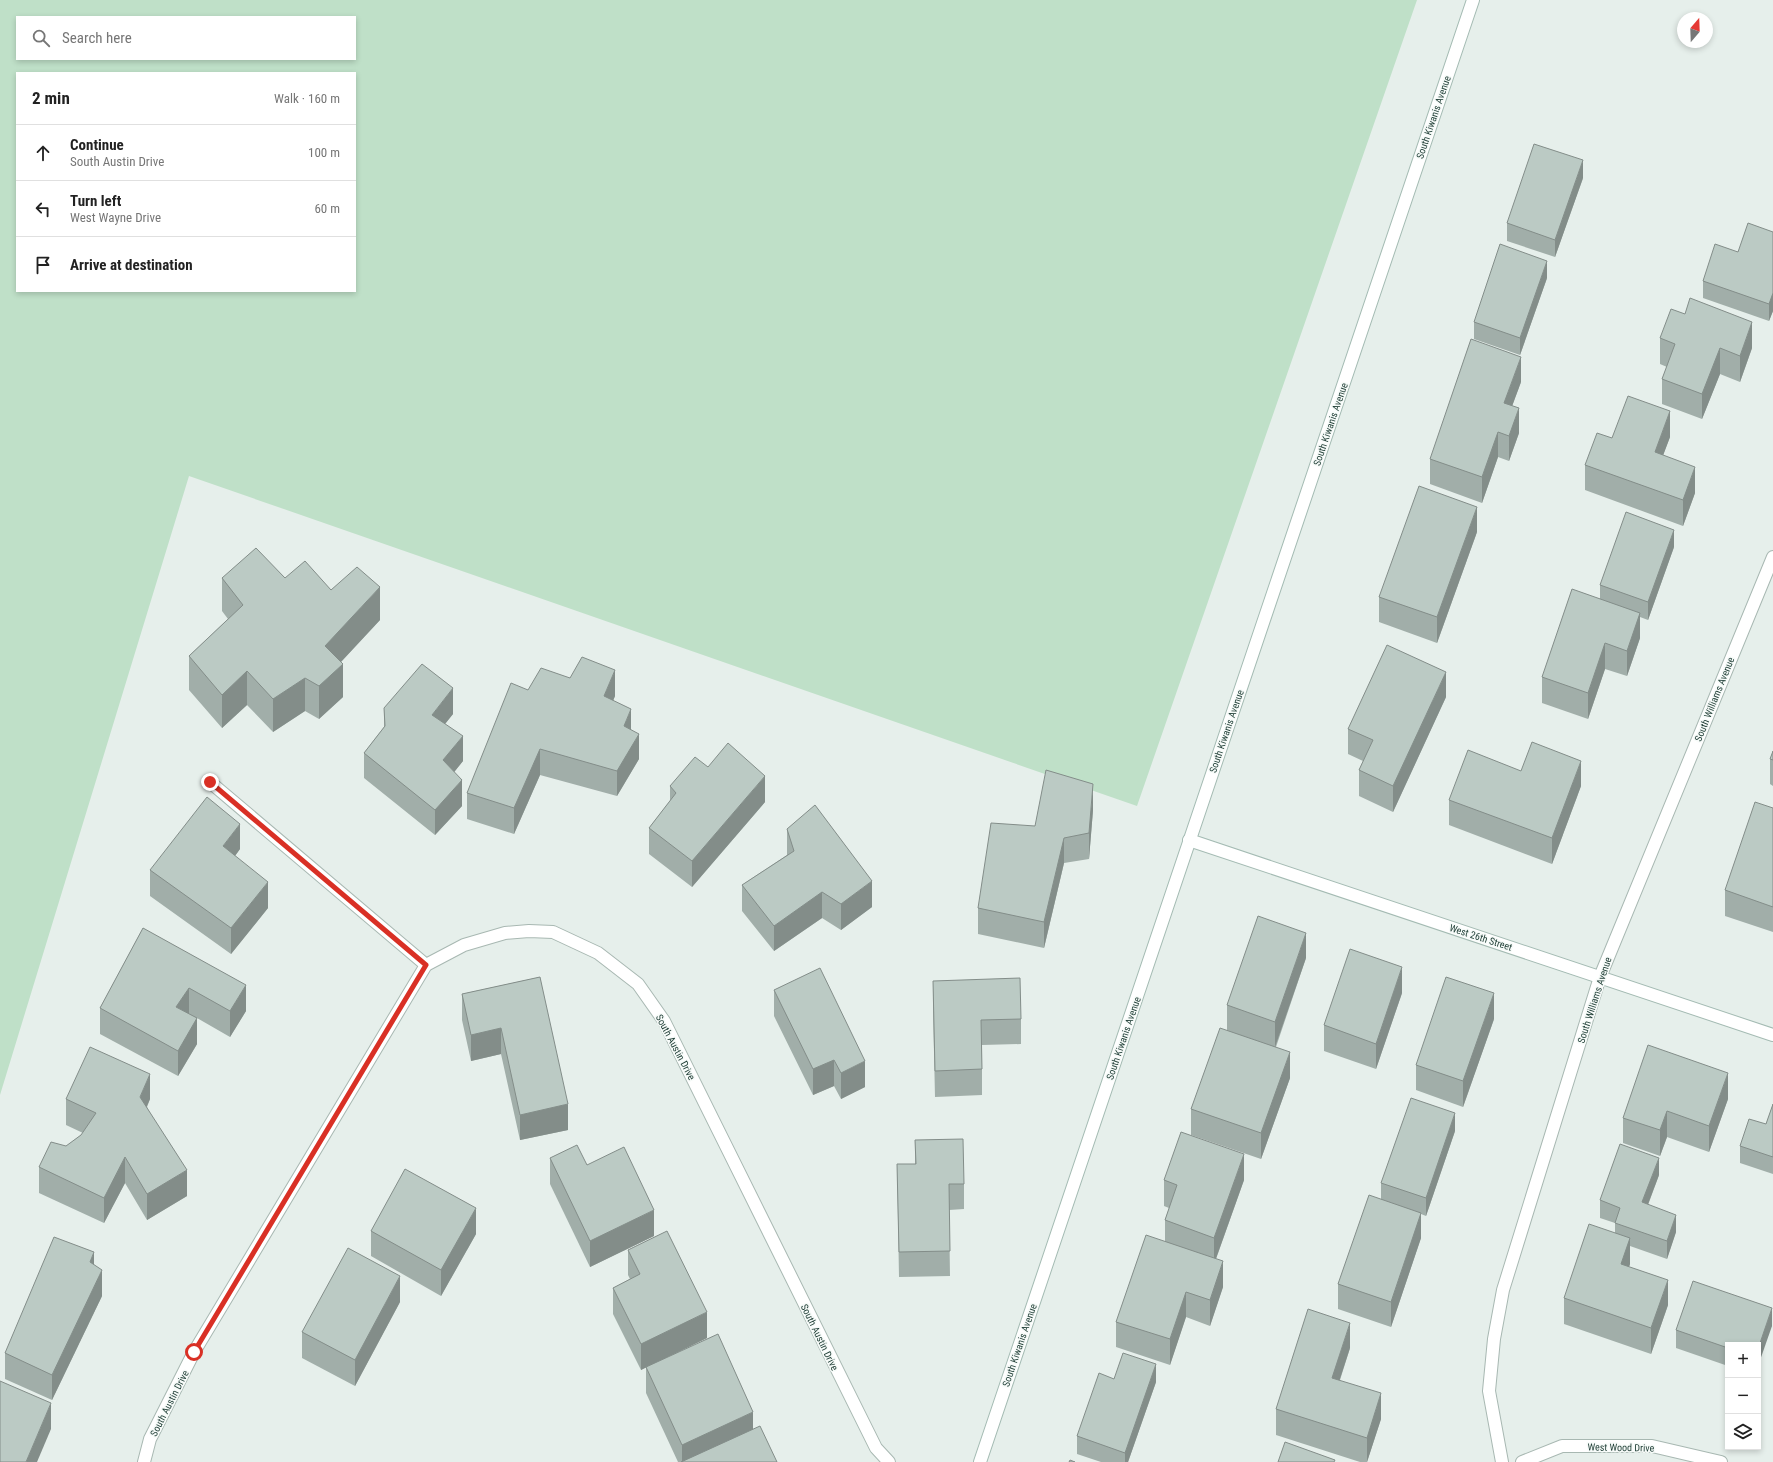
<!DOCTYPE html>
<meta charset="utf-8">
<style>
:root{--surface:#fff;--page:#f2f2f2;--text:#222;--muted:#767676;--line:#e0e0e0}
body{margin:0;font-family:"Roboto Condensed",sans-serif;background:var(--page);color:var(--text)}
.controls{position:absolute;right:12px;bottom:12px;display:grid;overflow:hidden;border-radius:0px;box-shadow:0 2px 6px #0003}
.controls button{width:36px;height:36px;display:grid;place-items:center;padding:0;border:0;border-bottom:1px solid var(--line);background:var(--surface);color:var(--text);font:20px sans-serif}
.compass{position:absolute;left:1677px;top:12px;width:36px;height:36px;border-radius:50%;background:var(--surface);box-shadow:0 2px 6px #0003;rotate:19deg}
.stop{position:absolute;width:12px;height:12px;margin:-9px;border:3px solid #d93025;border-radius:50%;background:#fff}
.stop.end{background:#d93025;border-color:#fff;box-shadow:0 1px 4px #0008}
.list{margin:0;padding:0;list-style:none}
h2{display:flex;justify-content:space-between;align-items:center;height:52px;margin:0;padding:0 16px;font-size:17px}
h2 small{font-size:13px;font-weight:400;color:var(--muted)}
.list li{display:grid;grid-template-columns:26px 1fr auto;gap:12px;align-items:center;box-sizing:border-box;height:56px;padding:0 16px;border-top:1px solid var(--line)}
.list b{display:block;font-size:15px;white-space:nowrap}
.list p{margin:0;font-size:13px;white-space:nowrap;color:var(--muted)}
.list em{font-size:13px;font-style:normal;color:var(--muted)}
.icon{flex:none;width:22px;height:22px;fill:none;stroke:currentColor;stroke-width:2;stroke-linecap:round;stroke-linejoin:round}
.map{position:relative;flex:none;width:1773px;height:1462px;overflow:hidden}
.search{position:absolute;background:var(--surface);box-shadow:0 2px 6px #0003;left:16px;top:16px;width:340px;height:44px;display:flex;align-items:center;gap:10px;box-sizing:border-box;padding:0 14px;border-radius:0px;color:var(--muted);font-size:15px}
.panel{position:absolute;background:var(--surface);box-shadow:0 2px 6px #0003;left:16px;top:72px;width:340px;height:220px;border-radius:0px}
.map>svg:first-child{display:block}
</style>
<div class="map">
<svg width="1773" height="1462" viewBox="0 0 1773 1462">
<rect width="100%" height="100%" fill="#e6efeb"/>
<!-- green -->
<path fill="#bfe0c8" fill-rule="evenodd" d="M0 0H1417L1137 806 189 476 0 1095ZM17 17H355V59H17ZM17 73H355V291H17Z"/>
<g fill="none" stroke-linecap="round" stroke-linejoin="round">
<!-- street casing -->
<g stroke="#a8b8b2" stroke-width="14">
<g id="street">
<polyline points="210,782 426,965"/>
<polyline points="144,1462 150,1439 194,1352 426,965 464,945 505,933 529,931 553,932 598,953 638,984 664,1021 876,1448 889,1462"/>
<polyline points="1502,1462 1489,1391 1494,1339 1503,1290 1600,977 1773,557"/>
<polyline points="1522,1462 1562,1446 1652,1446 1721,1462"/>
</g>
</g>
<!-- secondary casing -->
<g stroke="#a4bbb3" stroke-width="14">
<g id="secondary">
<polyline points="1189,840 1773,1035"/>
<polyline points="980,1462 1473,0"/>
</g>
</g>
<!-- street -->
<use href="#street" stroke="#fff" stroke-width="12"/>
<!-- secondary -->
<use href="#secondary" stroke="#fff" stroke-width="12"/>
</g>
<!-- wall -->
<g fill="#a1aea9">
<polygon points="1583,178 1555,257 1507,241 1507,223"/>
<polygon points="1773,232 1773,311 1769,321 1703,298 1703,281 1738,252"/>
<polygon points="1547,278 1520,355 1474,339 1474,322"/>
<polygon points="1660,338 1752,348 1740,382 1720,374 1702,419 1662,404 1662,379 1667,367 1660,364"/>
<polygon points="1521,382 1512,406 1519,433 1509,461 1498,457 1482,503 1430,484 1430,459"/>
<polygon points="1670,437 1663,455 1695,493 1683,526 1585,490 1585,465 1612,438"/>
<polygon points="1477,532 1437,643 1379,622 1379,597"/>
<polygon points="1674,547 1648,620 1640,617 1640,638 1627,676 1605,669 1588,719 1542,703 1542,677 1600,599 1600,585"/>
<polygon points="222,578 285,578 331,590 380,620 341,662 343,697 319,719 305,711 273,732 247,705 222,728 189,690 189,656 228,619 222,611"/>
<polygon points="528,690 615,696 613,701 631,729 639,759 617,796 540,775 514,834 467,819 467,793"/>
<polygon points="1446,697 1393,812 1359,796 1359,770 1363,761 1348,754 1348,729"/>
<polygon points="384,708 453,714 445,724 463,761 454,772 462,806 435,835 364,778 364,753 384,727"/>
<polygon points="1773,751 1773,786 1770,784 1770,759"/>
<polygon points="708,767 765,802 692,887 649,854 649,828 670,801 670,786"/>
<polygon points="1521,771 1581,786 1552,864 1449,825 1449,800"/>
<polygon points="1773,808 1773,932 1725,916 1725,890"/>
<polygon points="1093,810 1089,859 1064,863 1044,948 978,934 978,908 1035,826"/>
<polygon points="787,829 872,907 841,930 822,918 774,951 742,911 742,885 787,855"/>
<polygon points="240,849 235,856 268,908 231,954 150,896 150,870"/>
<polygon points="143,928 246,1011 230,1037 197,1018 197,1044 178,1076 100,1034 100,1008"/>
<polygon points="1306,958 1276,1047 1290,1078 1261,1159 1191,1135 1191,1109 1227,1030 1227,1005"/>
<polygon points="540,977 568,1130 520,1140 501,1054 471,1061 462,1020 462,994"/>
<polygon points="933,981 1021,1019 1021,1044 982,1045 982,1095 935,1097 933,1007"/>
<polygon points="774,990 865,1087 841,1099 834,1086 813,1095 774,1016"/>
<polygon points="1402,993 1376,1069 1324,1051 1324,1025"/>
<polygon points="1494,1019 1463,1107 1416,1090 1416,1065"/>
<polygon points="66,1099 150,1099 147,1107 187,1196 147,1220 125,1183 104,1223 39,1193 39,1167 81,1135 83,1133 66,1125"/>
<polygon points="1728,1099 1709,1152 1667,1137 1660,1156 1623,1143 1623,1118"/>
<polygon points="1773,1104 1773,1174 1740,1163 1740,1146 1766,1124"/>
<polygon points="1455,1131 1426,1216 1421,1214 1421,1238 1391,1327 1338,1309 1338,1284 1381,1199 1381,1183"/>
<polygon points="915,1140 964,1184 964,1209 949,1210 950,1276 899,1277 897,1164 915,1164"/>
<polygon points="550,1158 587,1165 654,1236 590,1267 550,1184"/>
<polygon points="1659,1175 1648,1205 1676,1232 1667,1259 1630,1246 1630,1264 1629,1267 1668,1305 1651,1354 1564,1324 1564,1298 1615,1233 1615,1223 1600,1218 1600,1200"/>
<polygon points="1164,1180 1244,1180 1216,1259 1223,1287 1210,1326 1186,1317 1170,1365 1116,1347 1116,1322 1165,1241 1165,1220 1169,1208 1164,1206"/>
<polygon points="371,1231 476,1234 441,1296 371,1256"/>
<polygon points="628,1250 707,1338 658,1362 753,1429 777,1462 678,1462 646,1393 646,1367 641,1370 613,1314 613,1288 630,1279 628,1275"/>
<polygon points="94,1264 102,1296 52,1400 5,1379 5,1353"/>
<polygon points="400,1302 355,1386 302,1358 302,1332"/>
<polygon points="1772,1326 1758,1345 1728,1345 1728,1366 1676,1348 1676,1330"/>
<polygon points="1350,1348 1340,1380 1381,1419 1367,1462 1360,1462 1276,1435 1276,1409"/>
<polygon points="1114,1379 1156,1382 1128,1462 1101,1462 1077,1454 1077,1436"/>
</g>
<!-- shaded-wall -->
<g fill="#838d89">
<polygon points="1583,160 1583,178 1555,257 1555,240"/>
<polygon points="1547,261 1547,278 1520,355 1520,338"/>
<polygon points="1773,293 1773,311 1769,321 1769,304"/>
<polygon points="1752,322 1752,348 1740,382 1740,356"/>
<polygon points="1720,348 1720,374 1702,419 1702,394"/>
<polygon points="1521,357 1521,382 1504,428 1504,403"/>
<polygon points="1519,408 1519,433 1509,461 1509,436"/>
<polygon points="1670,411 1670,437 1655,477 1655,452"/>
<polygon points="1498,432 1498,457 1482,503 1482,477"/>
<polygon points="1695,467 1695,493 1683,526 1683,500"/>
<polygon points="1477,507 1477,532 1437,643 1437,617"/>
<polygon points="1674,530 1674,547 1648,620 1648,602"/>
<polygon points="380,587 380,620 325,679 325,646"/>
<polygon points="1640,613 1640,638 1627,676 1627,651"/>
<polygon points="1605,643 1605,669 1588,719 1588,693"/>
<polygon points="343,664 343,697 319,719 319,686"/>
<polygon points="615,670 615,696 604,722 604,696"/>
<polygon points="247,671 247,705 222,728 222,695"/>
<polygon points="1446,672 1446,697 1393,812 1393,786"/>
<polygon points="305,678 305,711 273,732 273,699"/>
<polygon points="453,688 453,714 432,740 432,715"/>
<polygon points="631,709 631,735 624,726"/>
<polygon points="639,734 639,759 617,796 617,771"/>
<polygon points="463,736 463,761 443,786 443,760"/>
<polygon points="540,749 540,775 514,834 514,808"/>
<polygon points="1581,761 1581,786 1552,864 1552,838"/>
<polygon points="765,776 765,802 692,887 692,861"/>
<polygon points="462,780 462,806 435,835 435,810"/>
<polygon points="1093,784 1093,810 1089,859 1089,833"/>
<polygon points="240,824 240,849 223,872 223,846"/>
<polygon points="1064,838 1064,863 1044,948 1044,922"/>
<polygon points="872,881 872,907 841,930 841,904"/>
<polygon points="268,882 268,908 231,954 231,928"/>
<polygon points="822,892 822,918 774,951 774,926"/>
<polygon points="1306,933 1306,958 1275,1047 1275,1022"/>
<polygon points="1402,967 1402,993 1376,1069 1376,1044"/>
<polygon points="246,985 246,1011 230,1037 230,1011"/>
<polygon points="189,988 189,1014 176,1007"/>
<polygon points="1494,993 1494,1019 1463,1107 1463,1081"/>
<polygon points="197,1018 197,1044 178,1076 178,1051"/>
<polygon points="501,1028 501,1054 471,1061 471,1035"/>
<polygon points="1290,1052 1290,1078 1261,1159 1261,1133"/>
<polygon points="834,1060 834,1086 813,1095 813,1069"/>
<polygon points="865,1061 865,1087 841,1099 841,1073"/>
<polygon points="1728,1073 1728,1099 1709,1152 1709,1126"/>
<polygon points="150,1074 150,1099 140,1122 140,1097"/>
<polygon points="568,1104 568,1130 520,1140 520,1115"/>
<polygon points="1667,1111 1667,1137 1660,1156 1660,1130"/>
<polygon points="1455,1113 1455,1131 1426,1216 1426,1198"/>
<polygon points="1244,1154 1244,1180 1214,1264 1214,1238"/>
<polygon points="125,1157 125,1183 104,1223 104,1198"/>
<polygon points="1659,1158 1659,1175 1642,1220 1642,1202"/>
<polygon points="187,1170 187,1196 147,1220 147,1194"/>
<polygon points="476,1208 476,1234 441,1296 441,1270"/>
<polygon points="654,1210 654,1236 590,1267 590,1241"/>
<polygon points="1421,1213 1421,1238 1391,1327 1391,1302"/>
<polygon points="1676,1215 1676,1232 1667,1259 1667,1241"/>
<polygon points="1630,1238 1630,1264 1621,1290 1621,1264"/>
<polygon points="94,1252 94,1278 90,1262"/>
<polygon points="1223,1261 1223,1287 1210,1326 1210,1300"/>
<polygon points="102,1270 102,1296 52,1400 52,1375"/>
<polygon points="400,1276 400,1302 355,1386 355,1360"/>
<polygon points="1668,1280 1668,1305 1651,1354 1651,1328"/>
<polygon points="1186,1292 1186,1317 1170,1365 1170,1339"/>
<polygon points="1772,1308 1772,1326 1758,1366 1758,1349"/>
<polygon points="707,1312 707,1338 641,1370 641,1344"/>
<polygon points="1350,1323 1350,1348 1332,1403 1332,1378"/>
<polygon points="1156,1364 1156,1382 1128,1462 1125,1462 1125,1453"/>
<polygon points="1381,1393 1381,1419 1367,1462 1367,1438"/>
<polygon points="51,1403 51,1429 37,1462 26,1462"/>
<polygon points="753,1412 753,1438 682,1462 682,1445"/>
</g>
<!-- building -->
<g fill="#bbcac4" stroke="#838d89">
<polygon points="1534,144 1583,160 1555,240 1507,223"/>
<polygon points="1748,223 1773,232 1773,293 1769,304 1703,281 1715,244 1738,252"/>
<polygon points="1500,244 1547,261 1520,338 1474,322"/>
<polygon points="1690,298 1752,322 1740,356 1720,348 1702,394 1662,379 1675,344 1660,338 1671,309 1685,314"/>
<polygon points="1471,339 1521,357 1504,403 1519,408 1509,436 1498,432 1482,477 1430,459"/>
<polygon points="1628,396 1670,411 1655,452 1695,467 1683,500 1585,465 1597,433 1612,438"/>
<polygon points="1419,486 1477,507 1437,617 1379,597"/>
<polygon points="1626,512 1674,530 1648,602 1600,585"/>
<polygon points="256,548 285,578 305,561 331,590 357,567 380,587 325,646 343,664 319,686 305,678 273,699 247,671 222,695 189,656 243,605 222,578"/>
<polygon points="1572,589 1640,613 1627,651 1605,643 1588,693 1542,677"/>
<polygon points="1387,645 1446,672 1393,786 1359,770 1373,740 1348,729"/>
<polygon points="582,657 615,670 604,696 631,709 624,726 639,734 617,771 540,749 514,808 467,793 511,683 528,690 541,668 570,678"/>
<polygon points="422,664 453,688 432,715 463,736 443,760 462,780 435,810 364,753 385,726 384,708"/>
<polygon points="1532,742 1581,761 1552,838 1449,800 1468,750 1521,771"/>
<polygon points="728,743 765,776 692,861 649,828 676,793 670,786 695,757 708,767"/>
<polygon points="1773,751 1773,760 1770,759"/>
<polygon points="1046,770 1093,784 1089,833 1064,838 1044,922 978,908 991,823 1035,826"/>
<polygon points="207,797 240,824 223,846 268,882 231,928 150,870"/>
<polygon points="1755,802 1773,808 1773,907 1725,890"/>
<polygon points="815,805 872,881 841,904 822,892 774,926 742,885 794,851 787,829"/>
<polygon points="1258,916 1306,933 1275,1022 1227,1005"/>
<polygon points="143,928 246,985 230,1011 189,988 176,1007 197,1018 178,1051 100,1008"/>
<polygon points="1350,949 1402,967 1376,1044 1324,1025"/>
<polygon points="820,968 865,1061 841,1073 834,1060 813,1069 774,990"/>
<polygon points="540,977 568,1104 520,1115 501,1028 471,1035 462,994"/>
<polygon points="1446,977 1494,993 1463,1081 1416,1065"/>
<polygon points="1020,978 1021,1019 981,1020 982,1069 935,1071 933,981"/>
<polygon points="1220,1028 1290,1052 1261,1133 1191,1109"/>
<polygon points="1648,1045 1728,1073 1709,1126 1667,1111 1660,1130 1623,1118"/>
<polygon points="90,1047 150,1074 140,1097 187,1170 147,1194 125,1157 104,1198 39,1167 51,1142 66,1146 81,1135 96,1113 66,1099"/>
<polygon points="1411,1098 1455,1113 1426,1198 1381,1183"/>
<polygon points="1773,1104 1773,1157 1740,1146 1749,1119 1766,1124"/>
<polygon points="1181,1132 1244,1154 1214,1238 1165,1220 1177,1185 1164,1180"/>
<polygon points="963,1139 964,1184 949,1184 950,1251 899,1252 897,1164 916,1164 915,1140"/>
<polygon points="1620,1144 1659,1158 1642,1202 1676,1215 1667,1241 1615,1223 1620,1208 1600,1200"/>
<polygon points="577,1145 587,1165 624,1147 654,1210 590,1241 550,1158"/>
<polygon points="405,1169 476,1208 441,1270 371,1231"/>
<polygon points="1369,1195 1421,1213 1391,1302 1338,1284"/>
<polygon points="1589,1224 1630,1238 1621,1264 1668,1280 1651,1328 1564,1298"/>
<polygon points="667,1231 707,1312 641,1344 613,1288 640,1274 628,1250"/>
<polygon points="1146,1235 1223,1261 1210,1300 1186,1292 1170,1339 1116,1322"/>
<polygon points="54,1237 94,1252 90,1262 102,1270 52,1375 5,1353"/>
<polygon points="348,1248 400,1276 355,1360 302,1332"/>
<polygon points="1693,1281 1772,1308 1758,1349 1758,1345 1728,1345 1728,1348 1676,1330"/>
<polygon points="1308,1309 1350,1323 1332,1378 1381,1393 1367,1438 1276,1409"/>
<polygon points="718,1334 753,1412 682,1445 646,1367"/>
<polygon points="1123,1353 1156,1364 1125,1453 1077,1436 1099,1373 1114,1379"/>
<polygon points="0,1381 51,1403 26,1462 0,1462"/>
<polygon points="760,1426 777,1462 681,1462"/>
<polygon points="1285,1442 1335,1460 1334,1462 1278,1462"/>
<polygon points="1070,1460 1075,1462 1069,1462"/>
</g>
<g fill="none" stroke-linecap="round" stroke-linejoin="round">
<!-- route -->
<polyline stroke="#d93025" stroke-width="5" points="194,1352 426,965 210,782"/>
</g>
<g text-anchor="middle" stroke-width="3" stroke-linejoin="round" paint-order="stroke">
<!-- street labels -->
<g font-size="10" fill="#24423a" stroke="#f7fbf9">
<text transform="translate(1433 117) rotate(-71)" y="4">South Kiwanis Avenue</text>
<text transform="translate(1330 424) rotate(-71)" y="4">South Kiwanis Avenue</text>
<text transform="translate(1714 699) rotate(-68)" y="4">South Williams Avenue</text>
<text transform="translate(1226 731) rotate(-71)" y="4">South Kiwanis Avenue</text>
<text transform="translate(1481 937) rotate(18)" y="4">West 26th Street</text>
<text transform="translate(1594 1000) rotate(-72)" y="4">South Williams Avenue</text>
<text transform="translate(1123 1038) rotate(-71)" y="4">South Kiwanis Avenue</text>
<text transform="translate(676 1047) rotate(62)" y="4">South Austin Drive</text>
<text transform="translate(820 1337) rotate(64)" y="4">South Austin Drive</text>
<text transform="translate(1019 1345) rotate(-71)" y="4">South Kiwanis Avenue</text>
<text transform="translate(169 1403) rotate(-63)" y="4">South Austin Drive</text>
<text transform="translate(1621 1447) rotate(1)" y="4">West Wood Drive</text>
</g>
</g>
</svg>
<div class="controls">
<button>+</button>
<button>−</button>
<button><svg class="icon" aria-label="layers" viewBox="0 0 24 24"><path d="M12 4l9 5-9 5-9-5zM3 14l9 5 9-5"/></svg></button>
</div>
<svg class="compass" viewBox="-18 -18 36 36"><path d="M0-13l5 13h-10z" fill="#e53935"/><path d="M0 13l5-13h-10z" fill="#767676"/></svg>
<div class="stop" style="left:194px;top:1352px"></div>
<div class="stop end" style="left:210px;top:782px"></div>
<div class="search"><svg class="icon" aria-label="search" viewBox="0 0 24 24"><circle cx="10" cy="10" r="6"/><path d="M15 15l6 6"/></svg>Search here</div>
<section class="panel">
<h2>2 min<small>Walk · 160 m</small></h2>
<ul class="list">
<li><svg class="icon" aria-label="ahead" viewBox="0 0 24 24"><path d="M12 20V5M6 11l6-6 6 6"/></svg><div><b>Continue</b><p>South Austin Drive</p></div><em>100 m</em></li>
<li><svg class="icon" aria-label="left" viewBox="0 0 24 24"><path d="M17 20v-9H6M10 6l-5 5 5 5"/></svg><div><b>Turn left</b><p>West Wayne Drive</p></div><em>60 m</em></li>
<li><svg class="icon" aria-label="arrive" viewBox="0 0 24 24"><path d="M6 21V4h12l-3 4 3 4H6"/></svg><div><b>Arrive at destination</b></div></li>
</ul>
</section>
</div>
